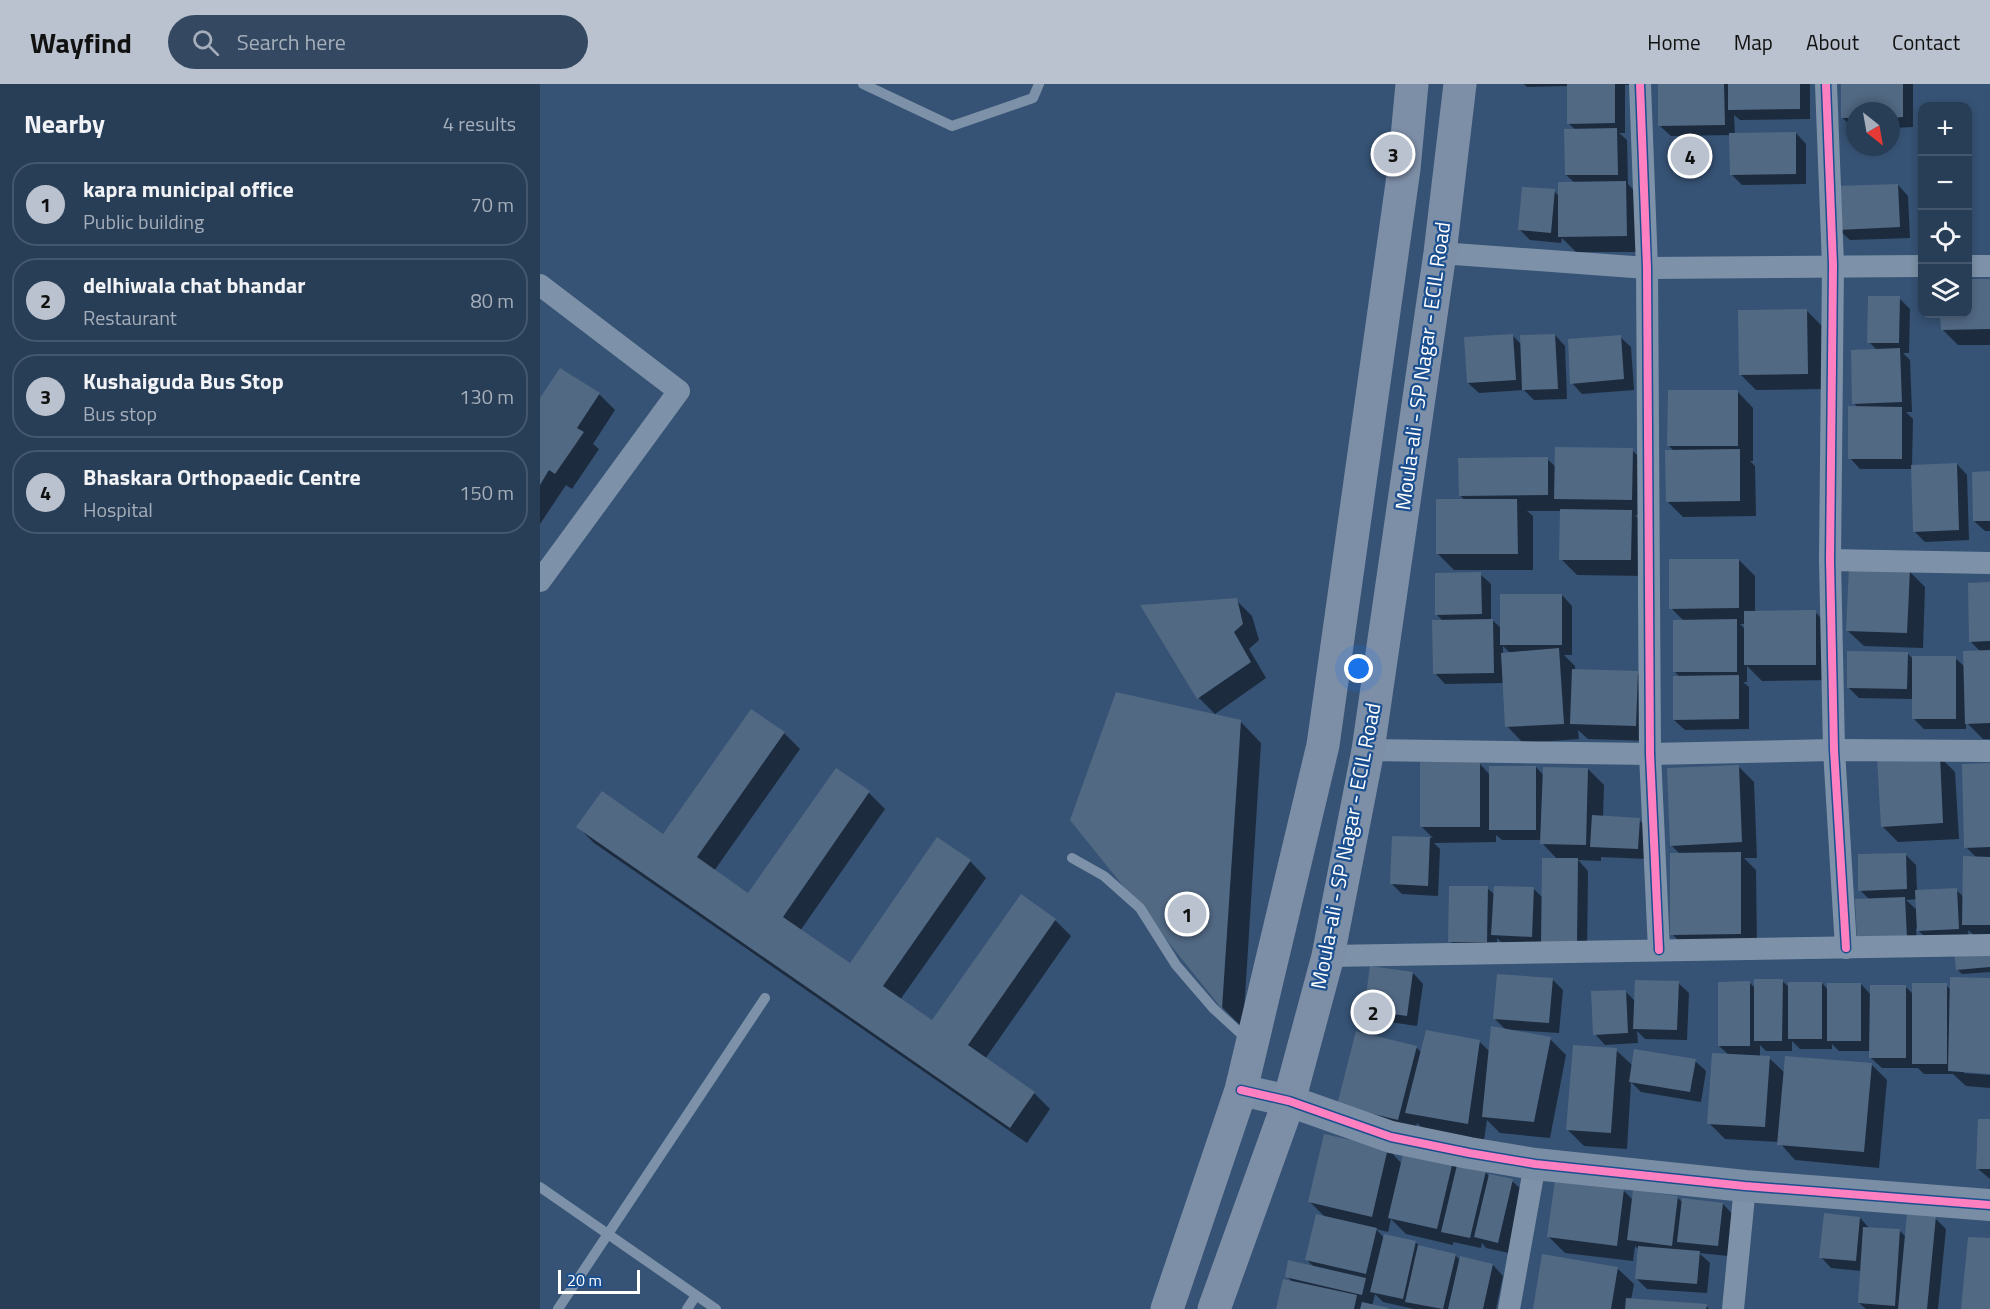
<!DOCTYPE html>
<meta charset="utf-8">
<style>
:root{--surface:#283e57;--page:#344961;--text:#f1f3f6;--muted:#a5aeba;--line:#44576d;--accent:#b9c2ce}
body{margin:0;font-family:"Titillium Web",sans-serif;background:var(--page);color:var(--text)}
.controls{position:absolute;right:18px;top:18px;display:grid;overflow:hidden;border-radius:12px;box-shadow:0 3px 9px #0003}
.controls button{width:54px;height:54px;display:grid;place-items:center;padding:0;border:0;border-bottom:2px solid var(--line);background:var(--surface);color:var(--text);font:30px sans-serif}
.compass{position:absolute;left:1306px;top:18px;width:54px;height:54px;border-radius:50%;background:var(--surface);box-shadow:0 3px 9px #0003;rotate:149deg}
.scale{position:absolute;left:18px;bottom:15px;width:82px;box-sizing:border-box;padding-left:6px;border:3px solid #fff;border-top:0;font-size:16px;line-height:21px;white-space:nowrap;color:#fff;-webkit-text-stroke:4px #1b4f8f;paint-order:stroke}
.you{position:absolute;left:819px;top:585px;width:21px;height:21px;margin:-15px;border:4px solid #fff;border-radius:50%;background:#1a73e8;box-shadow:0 0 0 9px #1a73e833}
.badge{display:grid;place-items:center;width:39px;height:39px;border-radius:50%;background:var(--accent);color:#111;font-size:20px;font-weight:700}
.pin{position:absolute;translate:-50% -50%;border:3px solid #fff;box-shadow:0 2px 6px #0006}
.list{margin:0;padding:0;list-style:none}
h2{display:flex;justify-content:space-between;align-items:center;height:78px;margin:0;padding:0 24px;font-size:26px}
h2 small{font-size:20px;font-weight:400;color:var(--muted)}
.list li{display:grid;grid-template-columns:39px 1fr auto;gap:18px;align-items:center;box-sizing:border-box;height:84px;margin:0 12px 12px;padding:0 12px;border:2px solid var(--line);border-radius:24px}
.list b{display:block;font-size:22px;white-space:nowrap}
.list p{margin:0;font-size:20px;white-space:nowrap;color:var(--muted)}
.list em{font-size:20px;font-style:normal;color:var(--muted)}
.icon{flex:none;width:33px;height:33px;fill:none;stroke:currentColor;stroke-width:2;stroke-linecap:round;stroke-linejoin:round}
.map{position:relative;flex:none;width:1450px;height:1225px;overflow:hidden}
header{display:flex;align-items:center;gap:36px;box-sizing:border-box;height:84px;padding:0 30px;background:var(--accent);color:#111}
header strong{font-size:28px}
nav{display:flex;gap:33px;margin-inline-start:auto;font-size:21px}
.search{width:420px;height:54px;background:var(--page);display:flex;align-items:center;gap:15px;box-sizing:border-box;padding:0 21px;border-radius:33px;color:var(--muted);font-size:22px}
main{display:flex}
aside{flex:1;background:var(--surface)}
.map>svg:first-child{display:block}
</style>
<header>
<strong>Wayfind</strong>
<div class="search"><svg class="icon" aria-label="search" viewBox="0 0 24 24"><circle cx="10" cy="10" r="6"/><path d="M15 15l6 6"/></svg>Search here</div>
<nav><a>Home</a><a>Map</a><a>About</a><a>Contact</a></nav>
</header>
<main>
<aside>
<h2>Nearby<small>4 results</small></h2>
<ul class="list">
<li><span class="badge">1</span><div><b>kapra municipal office</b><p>Public building</p></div><em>70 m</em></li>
<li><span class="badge">2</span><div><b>delhiwala chat bhandar</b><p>Restaurant</p></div><em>80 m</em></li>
<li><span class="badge">3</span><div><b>Kushaiguda Bus Stop</b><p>Bus stop</p></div><em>130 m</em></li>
<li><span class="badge">4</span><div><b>Bhaskara Orthopaedic Centre</b><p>Hospital</p></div><em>150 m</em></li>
</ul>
</aside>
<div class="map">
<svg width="1450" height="1225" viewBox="0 0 1450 1225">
<rect width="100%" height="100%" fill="#365274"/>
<!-- shadow -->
<g fill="#0007" fill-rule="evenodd">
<polygon points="984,0 1101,0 1085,1 1085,49 1079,49 1087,56 1088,100 1102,115 1102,168 1036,168 1022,154 1021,159 990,156 980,146 1014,107 1019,112 1035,99 1026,91 1036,46 1028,39 1028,2 987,3"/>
<polygon points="1119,0 1270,0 1270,35 1200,36 1194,31 1195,50 1256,49 1266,60 1266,100 1202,101 1191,90 1191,51 1131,52 1120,42"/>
<polygon points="1302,0 1373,0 1373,43 1351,44 1351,27 1315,27 1315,44 1313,45 1303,34"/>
<polygon points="1358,101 1368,112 1370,154 1310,156 1299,146"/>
<polygon points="1450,196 1450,261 1418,261 1402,245 1402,230 1428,230 1428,197"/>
<polygon points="1359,214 1370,225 1369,269 1363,269 1370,276 1372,328 1366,328 1373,335 1372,382 1417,380 1427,391 1429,456 1385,458 1374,447 1373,385 1320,385 1310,374 1318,324 1314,319 1337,266 1329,258"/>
<polygon points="1267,227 1283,243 1283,305 1216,306 1200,290"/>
<polygon points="972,251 982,261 1015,251 1025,262 1027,315 994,316 984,306 939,309 928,299"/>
<polygon points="1080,253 1091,263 1094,306 1042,310 1032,299"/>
<polygon points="1197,307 1213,324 1213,377 1210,377 1215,382 1216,432 1143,433 1127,417 1134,367 1129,362"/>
<polygon points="59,310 75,326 53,360 59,365 32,405 26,401 0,440 0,317"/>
<polygon points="1092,366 1108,382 1107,432 1095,431 1107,444 1107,492 1037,491 1021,475 1022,427 987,427 993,432 993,486 914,486 898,470 925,417 920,411 1007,375 1016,383"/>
<polygon points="1433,389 1450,389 1450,447 1445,447 1434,437"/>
<path d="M1199 476 1215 492V528H1275L1291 544V596L1222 597 1207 582V598H1203L1209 603V645L1145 646 1134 636 1140 593 1134 587 1144 537 1131 524ZM1200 540H1206V546Z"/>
<polygon points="1369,487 1385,503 1383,564 1324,562 1307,546"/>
<path d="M940 490 951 500V535L962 545 1022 511 1032 522V571H1024L1035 582V587L1097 589 1113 605 1112 657 1048 655 1038 646 1039 655 983 659 967 642 964 599 905 600 895 589 904 538 897 531ZM963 562 970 569 963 570Z"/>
<polygon points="1429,500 1450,500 1450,655 1443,655 1426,638 1426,645 1384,645 1373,634 1373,615 1319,614 1308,603 1367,569 1372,574 1415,574 1425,583 1441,568 1430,557"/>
<polygon points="696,516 712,532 719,556 709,565 726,594 675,630 659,614 602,522"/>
<polygon points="700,637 721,659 703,944 683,924 532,736"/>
<polygon points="244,649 260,665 174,787 209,811 296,686 329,709 345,725 260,847 310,881 430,777 446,794 360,916 392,938 515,836 531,852 445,975 494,1009 510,1025 487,1059 54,759 38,743 123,752"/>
<polygon points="1399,672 1415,688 1419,755 1358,758 1342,742"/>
<polygon points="940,680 950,691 996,683 1004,692 1048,685 1064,701 1063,733 1099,736 1110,746 1108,775 1061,773 1061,777 1038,776 1048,787 1047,870 964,861 957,854 957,868 921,868 910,857 947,804 955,811 994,805 1003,814 1018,776 1002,759 1002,756 962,756 956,751 956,758 894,759 900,765 898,812 862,810 852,800 854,753 893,754 882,743"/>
<path d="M1450 681V851H1434L1428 846 1429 855 1389 857 1376 844 1377 864 1320 806 1365 770 1376 781 1377 808 1416 806 1424 813 1437 774 1426 763 1424 682ZM1377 815 1378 827 1366 816Z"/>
<polygon points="1198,682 1214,698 1217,774 1204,774 1216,786 1217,866 1148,866 1132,850 1141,771 1131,761"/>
<polygon points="1450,864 1450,888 1422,890 1417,885"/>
<polygon points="873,889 883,900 877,942 836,936 826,925"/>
<polygon points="1412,894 1450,895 1450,988 1424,986 1424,989 1450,991 1450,1004 1426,1002 1413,990 1384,990 1378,984 1342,984 1331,974 1331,967 1299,967 1292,960 1292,965 1260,965 1252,957 1252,967 1226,967 1220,961 1220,973 1229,974 1245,989 1331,980 1347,996 1339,1084 1255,1076 1239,1058 1185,1055 1169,1039 1189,971 1179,962 1210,899 1216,905 1242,897 1250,904 1282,899 1288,906 1321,900 1331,911 1366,903 1373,910 1406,901 1411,906"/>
<polygon points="1012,895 1023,906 1019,949 974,946 973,948 1010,955 1026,971 1010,1054 960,1049 947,1036 944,1056 883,1045 877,1039 874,1051 815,1036 876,963 882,969 940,958 950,968 967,947 954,934"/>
<polygon points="1138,899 1149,909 1147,956 1105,955 1097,947 1098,959 1065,961 1055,950 1085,907 1096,918"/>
<polygon points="1076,966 1093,982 1155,977 1166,987 1161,1018 1101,1008 1091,998 1087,1065 1044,1062 1028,1046"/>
<polygon points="1439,1036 1450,1037 1450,1095 1437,1084"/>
<polygon points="848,1065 862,1080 912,1079 918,1084 946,1089 950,1093 972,1097 983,1107 969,1169 946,1164 942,1159 941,1164 913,1158 913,1161 866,1150 851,1135 848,1148 836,1145 844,1154 875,1158 881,1163 915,1171 921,1177 953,1181 963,1192 956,1225 874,1225 843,1218 835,1210 832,1222 846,1225 737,1225 753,1199 747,1192 775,1184 767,1176 786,1134 770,1118"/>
<polygon points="1083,1106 1093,1116 1137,1113 1143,1119 1183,1120 1193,1131 1188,1172 1159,1169 1170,1179 1167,1209 1107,1205 1096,1194 1099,1166 1095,1162 1093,1177 1025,1169 1009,1153"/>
<polygon points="1320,1134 1330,1145 1360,1147 1366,1153 1395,1134 1406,1145 1398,1225 1326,1225 1319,1219 1321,1187 1291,1184 1281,1173"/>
<polygon points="1077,1184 1094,1200 1091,1216 1166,1222 1169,1225 994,1225"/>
</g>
<!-- building -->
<g fill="#526984">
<polygon points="1027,0 1075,0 1075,39 1027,40"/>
<polygon points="1118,0 1184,0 1185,41 1118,42"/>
<polygon points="1188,0 1260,0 1260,25 1188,26"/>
<polygon points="1301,0 1363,0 1363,33 1351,34 1351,27 1315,27 1315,34 1301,34"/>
<polygon points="1077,44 1078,91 1025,91 1024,45"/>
<polygon points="1256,48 1256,90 1190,91 1189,49"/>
<polygon points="1086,97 1087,152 1018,153 1018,98"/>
<polygon points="1358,100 1360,143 1298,146 1296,102"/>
<polygon points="982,103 1015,105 1011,149 978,146"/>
<polygon points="1428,195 1450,195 1450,245 1401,246 1400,230 1428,230"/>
<polygon points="1328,212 1360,212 1359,259 1327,259"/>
<polygon points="1267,225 1268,290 1199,291 1198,226"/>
<polygon points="973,250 976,296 927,299 924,253"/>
<polygon points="1015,250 1018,305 982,306 980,251"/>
<polygon points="1081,251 1084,295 1030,300 1028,255"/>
<polygon points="1360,264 1362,318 1312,320 1311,266"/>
<polygon points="20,284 60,309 37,344 44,348 15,390 9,386 0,401 0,314"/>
<polygon points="1128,306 1198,306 1198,362 1127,362"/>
<polygon points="1308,322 1362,323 1362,375 1308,375"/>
<polygon points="1015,363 1093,364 1092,416 1014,415"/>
<polygon points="1200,365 1200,417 1126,418 1125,366"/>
<polygon points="1008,373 1008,411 919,412 918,374"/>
<polygon points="1417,379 1419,446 1373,448 1371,381"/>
<polygon points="1450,387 1450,437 1433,437 1432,388"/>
<polygon points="896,415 977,415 978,470 896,470"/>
<polygon points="1020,425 1092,426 1091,476 1019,476"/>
<polygon points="1129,475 1199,475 1199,524 1129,525"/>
<polygon points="1309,483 1370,485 1367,549 1306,547"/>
<polygon points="941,488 942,530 895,531 895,489"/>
<polygon points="1450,498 1450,557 1429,558 1428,499"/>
<rect x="960" y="510" width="62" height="51"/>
<polygon points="697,514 703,540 694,548 711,578 657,615 600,521"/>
<polygon points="1276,526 1276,581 1204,581 1204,527"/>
<polygon points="953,535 954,589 893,590 892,536"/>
<polygon points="1197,535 1197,588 1133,588 1133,536"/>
<polygon points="1019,564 1024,640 965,643 961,569"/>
<polygon points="1450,566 1450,639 1425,640 1423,567"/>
<polygon points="1307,567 1368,568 1367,605 1307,604"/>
<rect x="1372" y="572" width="44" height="63"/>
<polygon points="1032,585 1098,587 1096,642 1030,640"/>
<polygon points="1199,591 1199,635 1133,636 1133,592"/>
<polygon points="576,608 701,636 682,925 530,736"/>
<polygon points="211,625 245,648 157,773 208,809 296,684 330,707 243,833 310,879 397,753 431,776 343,902 392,936 481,810 516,835 428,961 495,1008 470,1044 36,743 62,707 123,750"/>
<polygon points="1400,671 1403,739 1341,743 1337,674"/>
<rect x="880" y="678" width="60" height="65"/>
<polygon points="1450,679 1450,763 1424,764 1422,680"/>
<polygon points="1199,681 1202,758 1130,762 1127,684"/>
<rect x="949" y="682" width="47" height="64"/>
<polygon points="1003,683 1048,684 1046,761 1000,760"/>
<polygon points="1052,731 1100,734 1098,765 1050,763"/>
<polygon points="852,752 890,753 888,802 850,800"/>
<polygon points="1201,768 1201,850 1130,851 1130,769"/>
<polygon points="1366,769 1367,805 1318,807 1318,770"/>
<polygon points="1423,772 1450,773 1450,841 1422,841"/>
<polygon points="1002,774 1038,774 1037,860 1001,860"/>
<polygon points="909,802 948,802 947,858 908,858"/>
<polygon points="954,802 994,803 992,853 951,851"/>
<polygon points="1417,804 1419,845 1377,847 1375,806"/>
<polygon points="1365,813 1367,854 1317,856 1315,815"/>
<polygon points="1450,862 1450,883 1416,886 1414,865"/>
<polygon points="830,882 873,888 867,932 824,926"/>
<polygon points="957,890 1013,894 1009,939 953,935"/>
<polygon points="1410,893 1450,894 1450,990 1408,987"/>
<polygon points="1214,895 1243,895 1242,957 1214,957"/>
<polygon points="1095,896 1139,897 1137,946 1093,945"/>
<polygon points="1210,897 1210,962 1178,962 1178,898"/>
<rect x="1248" y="898" width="34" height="57"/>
<rect x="1287" y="899" width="34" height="58"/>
<rect x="1372" y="899" width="35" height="81"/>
<polygon points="1330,901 1366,901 1366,974 1329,974"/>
<polygon points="1086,906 1088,949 1053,951 1051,907"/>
<polygon points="951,942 1011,953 994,1038 942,1033"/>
<polygon points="886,946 940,956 928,1040 865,1029"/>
<polygon points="816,947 877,962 858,1036 797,1021"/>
<polygon points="1033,961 1077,964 1071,1049 1026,1046"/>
<polygon points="1094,965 1156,975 1150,1008 1089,998"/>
<polygon points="1172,969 1230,972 1225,1043 1167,1040"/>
<polygon points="1245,972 1332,979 1324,1068 1237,1061"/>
<polygon points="1438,1035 1450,1035 1450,1085 1436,1085"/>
<polygon points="784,1050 848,1064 832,1133 768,1118"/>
<polygon points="864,1066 913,1077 897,1145 848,1134"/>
<polygon points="917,1081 946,1087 930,1154 901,1148"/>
<polygon points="949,1090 973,1095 958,1159 934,1153"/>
<polygon points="1015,1096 1084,1105 1077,1162 1007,1153"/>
<polygon points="1093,1106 1138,1112 1132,1162 1087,1156"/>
<polygon points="1142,1114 1183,1119 1178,1162 1137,1158"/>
<polygon points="1284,1129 1320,1133 1316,1177 1279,1174"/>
<polygon points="776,1130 837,1144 826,1190 765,1176"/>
<polygon points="1367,1130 1396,1132 1387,1225 1358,1225"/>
<polygon points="1323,1143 1360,1145 1355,1222 1318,1219"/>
<polygon points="844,1150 876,1157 863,1215 830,1208"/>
<polygon points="1428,1153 1450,1154 1450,1225 1421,1225"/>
<polygon points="878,1161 916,1170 903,1225 865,1218"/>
<polygon points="1098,1162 1160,1167 1157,1200 1095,1195"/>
<polygon points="1002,1170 1078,1183 1071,1225 993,1225"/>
<polygon points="920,1172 953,1180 943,1225 908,1225"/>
<polygon points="748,1176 826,1194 822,1211 745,1193"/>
<polygon points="743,1195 817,1211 814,1225 736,1225"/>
<polygon points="1086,1214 1167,1220 1166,1225 1085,1225"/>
<polygon points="822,1218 849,1224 848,1225 820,1225"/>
</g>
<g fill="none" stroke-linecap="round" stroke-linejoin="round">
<!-- lane -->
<g stroke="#7d92a8" stroke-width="10">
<polyline points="323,0 412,42 493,14 499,0"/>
<polyline points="532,774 564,792 600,824 636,881 673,924 709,957"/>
<polyline points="0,1103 176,1225"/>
<polyline points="18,1225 225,914"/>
<polyline points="147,1225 155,1213"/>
</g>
<!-- street -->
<g stroke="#7d92a8" stroke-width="22">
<polyline points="1100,0 1107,184 1110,670 1119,866"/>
<polyline points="1286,0 1293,181 1290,476 1294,666 1306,864"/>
<polyline points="900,169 1107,184 1382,182"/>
<polyline points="1428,182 1450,182"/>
<polyline points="0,201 139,307 0,497"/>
<polyline points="1290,476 1450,479"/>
<polyline points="828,666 1110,670 1294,666 1450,667"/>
<polyline points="788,872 1450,861"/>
<polyline points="969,1225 995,1080"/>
<polyline points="1193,1225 1205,1102"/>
</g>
<!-- secondary -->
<polyline stroke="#798da4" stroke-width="32" points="701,1006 749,1017 851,1053 929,1069 995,1080 1205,1102 1450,1121"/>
<!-- primary -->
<g stroke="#7d8ea7" stroke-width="33">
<polyline points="627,1225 701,1006 783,661 864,85 872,0"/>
<polyline points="674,1225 749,1017 788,872 828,666 900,169 920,0"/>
</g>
<!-- cycleway casing -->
<g stroke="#1b4f8f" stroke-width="11">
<g id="cycleway">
<polyline points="1100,0 1107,184 1110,670 1119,866"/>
<polyline points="1286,0 1293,181 1290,476 1294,666 1306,864"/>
<polyline points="701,1006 749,1017 851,1053 929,1069 995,1080 1205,1102 1450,1121"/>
</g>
</g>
<!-- cycleway -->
<use href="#cycleway" stroke="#ff80c0" stroke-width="8"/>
</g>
<g text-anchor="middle" stroke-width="4.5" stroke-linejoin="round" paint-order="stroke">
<!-- street labels -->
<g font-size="21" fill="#fff" stroke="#1b4f8f">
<text transform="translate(883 282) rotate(-82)" y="7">Moula-ali - SP Nagar - ECIL Road</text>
<text transform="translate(806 762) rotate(-79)" y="7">Moula-ali - SP Nagar - ECIL Road</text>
</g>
</g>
</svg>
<div class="controls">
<button>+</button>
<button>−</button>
<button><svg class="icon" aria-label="locate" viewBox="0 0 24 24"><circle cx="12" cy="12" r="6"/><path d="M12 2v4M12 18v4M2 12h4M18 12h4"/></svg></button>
<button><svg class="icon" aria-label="layers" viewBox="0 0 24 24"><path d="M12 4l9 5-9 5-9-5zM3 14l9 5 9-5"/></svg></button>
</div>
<svg class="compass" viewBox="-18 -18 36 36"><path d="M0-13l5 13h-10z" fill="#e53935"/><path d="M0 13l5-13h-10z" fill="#a5aeba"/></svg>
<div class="scale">20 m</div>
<div class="you"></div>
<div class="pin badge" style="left:647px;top:830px">1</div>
<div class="pin badge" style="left:833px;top:928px">2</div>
<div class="pin badge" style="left:853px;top:70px">3</div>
<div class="pin badge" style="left:1150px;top:72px">4</div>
</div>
</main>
